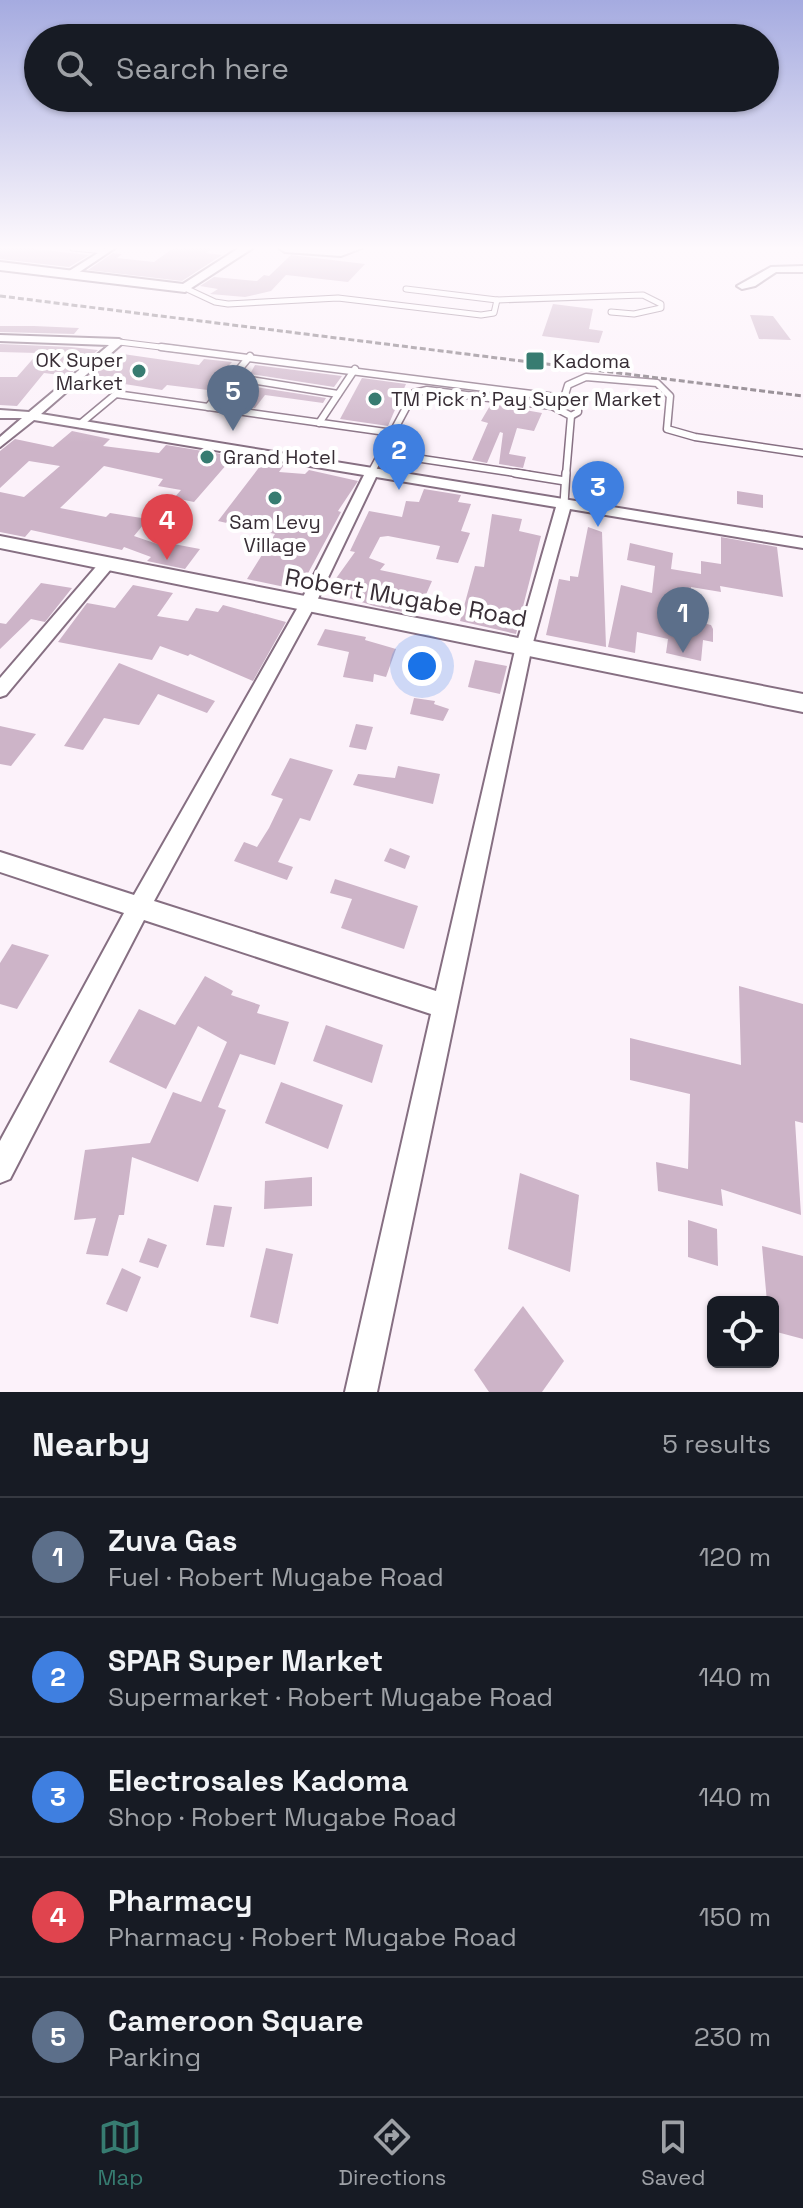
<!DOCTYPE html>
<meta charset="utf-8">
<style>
:root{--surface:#171b24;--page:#20242c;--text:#f1f3f6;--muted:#9ea1a6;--line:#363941;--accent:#377c71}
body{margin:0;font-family:"Space Grotesk",sans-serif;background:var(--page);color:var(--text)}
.controls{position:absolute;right:24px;bottom:24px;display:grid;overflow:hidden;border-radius:12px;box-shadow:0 2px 6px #0004}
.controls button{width:72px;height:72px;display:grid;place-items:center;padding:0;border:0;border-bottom:2px solid var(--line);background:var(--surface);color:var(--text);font:40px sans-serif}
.you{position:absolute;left:422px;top:666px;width:28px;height:28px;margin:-20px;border:6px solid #fff;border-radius:50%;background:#1a73e8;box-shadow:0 0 0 12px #1a73e833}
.badge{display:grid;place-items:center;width:52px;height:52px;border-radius:50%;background:var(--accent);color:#fff;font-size:26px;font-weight:700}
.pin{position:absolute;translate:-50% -66px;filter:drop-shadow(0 2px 4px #0008)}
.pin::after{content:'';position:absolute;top:42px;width:28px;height:24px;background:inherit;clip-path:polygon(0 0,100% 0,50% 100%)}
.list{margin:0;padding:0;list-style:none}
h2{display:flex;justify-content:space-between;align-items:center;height:104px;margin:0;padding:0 32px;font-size:34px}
h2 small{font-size:26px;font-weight:400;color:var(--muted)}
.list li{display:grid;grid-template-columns:52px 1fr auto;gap:24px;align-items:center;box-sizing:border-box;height:120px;padding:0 32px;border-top:2px solid var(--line)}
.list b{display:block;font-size:30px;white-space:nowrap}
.list p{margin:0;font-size:26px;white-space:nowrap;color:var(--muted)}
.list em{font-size:26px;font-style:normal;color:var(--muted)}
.icon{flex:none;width:44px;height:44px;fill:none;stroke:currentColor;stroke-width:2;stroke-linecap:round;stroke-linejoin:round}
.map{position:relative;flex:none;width:803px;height:1392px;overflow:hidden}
.search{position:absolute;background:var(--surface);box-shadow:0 2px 6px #0004;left:24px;right:24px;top:24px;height:88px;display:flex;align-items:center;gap:20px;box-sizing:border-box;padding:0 28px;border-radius:44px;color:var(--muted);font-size:30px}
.sheet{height:704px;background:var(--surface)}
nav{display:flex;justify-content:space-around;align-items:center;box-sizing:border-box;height:112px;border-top:2px solid var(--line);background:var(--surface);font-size:22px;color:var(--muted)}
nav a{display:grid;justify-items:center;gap:4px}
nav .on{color:var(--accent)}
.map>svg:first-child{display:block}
</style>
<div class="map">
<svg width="803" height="1392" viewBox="0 0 803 1392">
<rect width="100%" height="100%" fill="#fcf2fa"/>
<!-- building -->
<g fill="#cdb4c8">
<polygon points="0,248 26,248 89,255 69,267 0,259"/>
<polygon points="213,248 206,253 222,255 182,281 88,270 113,253 122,254 117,258 154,262 172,249"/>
<polygon points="291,255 365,264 348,282 286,275 271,291 245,297 210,294 218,289 200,286 214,277 257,281 264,275 269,276"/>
<polygon points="553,304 593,309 589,329 603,331 599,343 542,336"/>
<polygon points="750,315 773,316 791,340 759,339"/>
<polygon points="0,326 34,326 79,328 74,334 0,332"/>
<polygon points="0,344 71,347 98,350 68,376 44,373 17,406 0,405 0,377 17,377 38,353 0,352"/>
<polygon points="116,353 199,365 204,359 232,362 208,390 167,385 162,390 87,378"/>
<polygon points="255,365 342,376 334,387 250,374"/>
<polygon points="362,378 406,384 388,426 340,419"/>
<polygon points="243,385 326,398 323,403 265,395 255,408 222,403 233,389 240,390"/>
<polygon points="491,404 542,413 534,431 517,428 509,454 526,457 523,468 499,464 503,433 500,432 487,463 472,460 488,423 481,421"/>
<polygon points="72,431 110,439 103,446 159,453 166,445 234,456 194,502 174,498 181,490 158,486 163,479 104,466 60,508 106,517 110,513 148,519 134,536 160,545 163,542 200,549 185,569 147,561 151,557 124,547 122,550 31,530 25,537 0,532 0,492 24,497 60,466 29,461 0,488 0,451 15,439 53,447"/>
<polygon points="264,461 284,465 279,472 305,474 309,470 358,481 338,511 341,512 299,590 247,579 275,534 218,521"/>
<polygon points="424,489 461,495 458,502 471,504 461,531 470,533 458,563 436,559 440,546 388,536 380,537 369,558 385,564 380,570 432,581 417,615 374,606 327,591 355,552 350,551 369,511 402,517 406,501 419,502"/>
<polygon points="737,491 763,495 763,508 737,504"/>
<polygon points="492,514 522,519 519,531 541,536 516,634 460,621 475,566 484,567"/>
<polygon points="588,527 602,532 606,647 546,635 559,579 570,581 570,576 578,577"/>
<polygon points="721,537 777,547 783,597 720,586 721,592 691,587 690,620 711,625 713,629 713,642 703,640 701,661 666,653 668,639 637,632 635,653 608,647 621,585 652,593 655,566 627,560 630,543 673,553 671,569 701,574 701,561 721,564"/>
<polygon points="41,583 72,588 45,622 31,619 0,649 0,623 6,624"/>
<polygon points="133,585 173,593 157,616 188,621 196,608 218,612 223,605 286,622 253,681 190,654 188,656 160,646 152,660 58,642 87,603 115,608"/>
<polygon points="325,629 366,637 365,640 396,649 386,677 374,674 373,682 343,677 349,652 317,645"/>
<polygon points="475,660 507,666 500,694 468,687"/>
<polygon points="119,663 169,683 215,701 207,713 158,694 139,725 104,718 83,750 64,746"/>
<polygon points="414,698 435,701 434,704 449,709 443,721 410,714"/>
<polygon points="356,724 373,727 366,750 349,747"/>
<polygon points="0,726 36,734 11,766 0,764"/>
<polygon points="290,758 333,770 310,821 300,818 278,862 293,867 287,880 234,861 244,842 257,847 269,828 283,799 271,795"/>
<polygon points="398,766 440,774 433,804 353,785 358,774 395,778"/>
<polygon points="390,848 410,856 405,869 384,861"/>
<polygon points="335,879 418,906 404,949 341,928 352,899 330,893"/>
<polygon points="12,944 49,955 17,1009 0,1004 0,963"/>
<polygon points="205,976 233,991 231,995 260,1005 257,1013 289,1022 275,1065 240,1054 218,1107 226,1110 198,1182 132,1157 124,1215 119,1215 108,1256 86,1254 96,1218 74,1220 85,1150 150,1143 173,1092 201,1102 227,1042 198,1026 166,1089 109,1062 139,1009 175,1025"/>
<polygon points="739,986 803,1004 803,1123 795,1121 801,1215 721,1189 723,1206 658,1191 656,1162 688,1169 690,1094 630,1080 630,1038 741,1065"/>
<polygon points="326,1025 383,1045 372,1083 313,1061"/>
<polygon points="281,1082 343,1105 328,1149 265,1123"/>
<polygon points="520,1173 579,1195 570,1272 508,1249"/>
<polygon points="312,1177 312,1206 264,1209 265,1181"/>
<polygon points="214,1205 232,1207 224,1247 206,1245"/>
<polygon points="688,1220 717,1229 718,1266 688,1257"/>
<polygon points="148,1238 167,1245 158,1268 139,1262"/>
<polygon points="762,1246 803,1256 803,1339 773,1331 773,1302 767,1302"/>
<polygon points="266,1248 293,1254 278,1324 250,1317"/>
<polygon points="122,1268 141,1277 127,1312 106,1304"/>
<polygon points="523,1306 564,1361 542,1392 489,1392 474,1370"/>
</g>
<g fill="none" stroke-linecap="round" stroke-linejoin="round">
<!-- service-far2 casing -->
<g stroke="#866f82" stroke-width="7">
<g id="service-far2">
<polyline points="73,248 105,251"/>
<polyline points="185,288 215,302 228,304 338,298 481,315 494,313 497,300"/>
<polyline points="406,289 497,300 643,295 661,304 661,308 634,314 611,312"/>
<polyline points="119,342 177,349"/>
</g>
</g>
<!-- service-far1 casing -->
<g stroke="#866f82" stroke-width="9">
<g id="service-far1">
<polyline points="161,347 564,398 578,403 578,412 571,416"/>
<polyline points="232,377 338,394"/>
<polyline points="564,398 568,385 586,377 657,383 670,396 667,429 695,437 803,453"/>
<polyline points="208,407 250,356"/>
<polyline points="319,423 355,369"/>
<polyline points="80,424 116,394 393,433"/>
<polyline points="382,453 529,475"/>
<polyline points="371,473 414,393 427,390 552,406 571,416 566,475"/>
</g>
</g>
<!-- service casing -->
<g stroke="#866f82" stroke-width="10">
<g id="service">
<polyline points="515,473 565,481"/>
<polyline points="564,504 566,473"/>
</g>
</g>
<!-- minor casing -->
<g stroke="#866f82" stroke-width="4">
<g id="minor">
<polygon points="106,248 115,248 72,277 66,277 66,273"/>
<polygon points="803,266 803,272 776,272 755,286 742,289 737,286 771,267"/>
<path d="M0 335 119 339 124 342 41 414 803 538V548L570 509 532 646 377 1392H345L431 1014 144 920 10 1179 0 1183V1141L124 913 0 872V852L134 895 298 607 364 475 34 420 0 447V437L22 418H0V410L29 412 109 345 0 341ZM376 477 556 507 516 646 436 991 154 901 314 607Z"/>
<polygon points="106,560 111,561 111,569 6,695 0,697 0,678 101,561"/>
</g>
</g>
<!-- tertiary casing -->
<g stroke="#866f82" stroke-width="4">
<polygon id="tertiary" points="0,536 803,694 803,712 0,548"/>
</g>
<!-- secondary casing -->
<g stroke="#866f82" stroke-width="4">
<g id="secondary">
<polygon points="239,248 253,248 185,292 0,270 0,262 183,284"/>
<polygon points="279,248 362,248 341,256 285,252"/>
</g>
</g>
<!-- service-far2 -->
<use href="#service-far2" stroke="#fff" stroke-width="5"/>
<!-- service-far1 -->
<use href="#service-far1" stroke="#fff" stroke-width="6"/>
<!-- service -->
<use href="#service" stroke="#fff" stroke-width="7"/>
<!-- minor -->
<use href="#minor" fill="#fff" fill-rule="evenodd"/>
<!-- tertiary -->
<use href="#tertiary" fill="#fff" fill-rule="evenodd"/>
<!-- secondary -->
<use href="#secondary" fill="#fff" fill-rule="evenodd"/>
<!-- rail -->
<polyline stroke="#786e76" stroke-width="3" stroke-dasharray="6 3" stroke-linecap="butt" points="0,296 803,396"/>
</g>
<!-- sky -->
<linearGradient id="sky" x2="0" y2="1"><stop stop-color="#a5abe0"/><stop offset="0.56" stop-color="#fef9fd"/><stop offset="1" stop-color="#fef9fd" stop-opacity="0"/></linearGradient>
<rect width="803" height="443" fill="url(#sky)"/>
<!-- markers -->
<g fill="#377c71" stroke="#fff" stroke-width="3">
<rect x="525" y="351" width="20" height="20" rx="4"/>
<circle cx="139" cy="371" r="8"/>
<circle cx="375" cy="399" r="8"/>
<circle cx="207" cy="457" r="8"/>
<circle cx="275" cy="498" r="8"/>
</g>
<g text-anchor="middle" stroke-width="8" stroke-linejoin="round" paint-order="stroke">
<!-- far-poi labels -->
<g font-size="20" fill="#382e36" stroke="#fff" text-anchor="start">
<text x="123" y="367" text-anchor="end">OK Super<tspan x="123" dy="23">Market</tspan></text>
<text x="553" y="368">Kadoma</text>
<text x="391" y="406">TM Pick n' Pay Super Market</text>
<text x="223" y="464">Grand Hotel</text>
<text x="275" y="529" text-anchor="middle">Sam Levy<tspan x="275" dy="23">Village</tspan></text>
</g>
<!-- street labels -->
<g font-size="24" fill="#382e36" stroke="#fff">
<text transform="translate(406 598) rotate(10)" y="8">Robert Mugabe Road</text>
</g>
</g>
</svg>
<div class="controls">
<button><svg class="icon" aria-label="locate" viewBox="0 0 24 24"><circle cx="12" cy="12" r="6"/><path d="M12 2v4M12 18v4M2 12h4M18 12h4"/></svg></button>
</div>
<div class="you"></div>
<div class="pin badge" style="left:683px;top:653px;background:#5c6f8a">1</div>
<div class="pin badge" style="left:399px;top:490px;background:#3f7fe0">2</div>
<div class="pin badge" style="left:598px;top:527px;background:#3f7fe0">3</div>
<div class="pin badge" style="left:167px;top:560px;background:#e0444e">4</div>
<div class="pin badge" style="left:233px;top:431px;background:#5c6f8a">5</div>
<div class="search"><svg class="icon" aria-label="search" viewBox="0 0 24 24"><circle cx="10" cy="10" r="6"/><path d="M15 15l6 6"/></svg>Search here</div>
</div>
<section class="sheet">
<h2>Nearby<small>5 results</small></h2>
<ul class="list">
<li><span class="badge" style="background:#5c6f8a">1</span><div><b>Zuva Gas</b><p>Fuel · Robert Mugabe Road</p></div><em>120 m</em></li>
<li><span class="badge" style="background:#3f7fe0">2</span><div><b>SPAR Super Market</b><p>Supermarket · Robert Mugabe Road</p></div><em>140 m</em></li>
<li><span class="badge" style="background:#3f7fe0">3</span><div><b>Electrosales Kadoma</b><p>Shop · Robert Mugabe Road</p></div><em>140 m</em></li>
<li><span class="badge" style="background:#e0444e">4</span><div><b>Pharmacy</b><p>Pharmacy · Robert Mugabe Road</p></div><em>150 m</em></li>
<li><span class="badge" style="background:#5c6f8a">5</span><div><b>Cameroon Square</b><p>Parking</p></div><em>230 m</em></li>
</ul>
</section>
<nav>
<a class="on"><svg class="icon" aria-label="map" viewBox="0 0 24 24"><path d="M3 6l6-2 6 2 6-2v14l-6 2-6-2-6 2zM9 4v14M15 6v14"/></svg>Map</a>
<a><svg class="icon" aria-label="directions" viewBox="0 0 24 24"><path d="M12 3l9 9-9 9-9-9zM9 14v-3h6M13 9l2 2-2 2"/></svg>Directions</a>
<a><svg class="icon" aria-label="saved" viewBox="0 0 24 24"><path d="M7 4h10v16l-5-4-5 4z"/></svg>Saved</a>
</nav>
